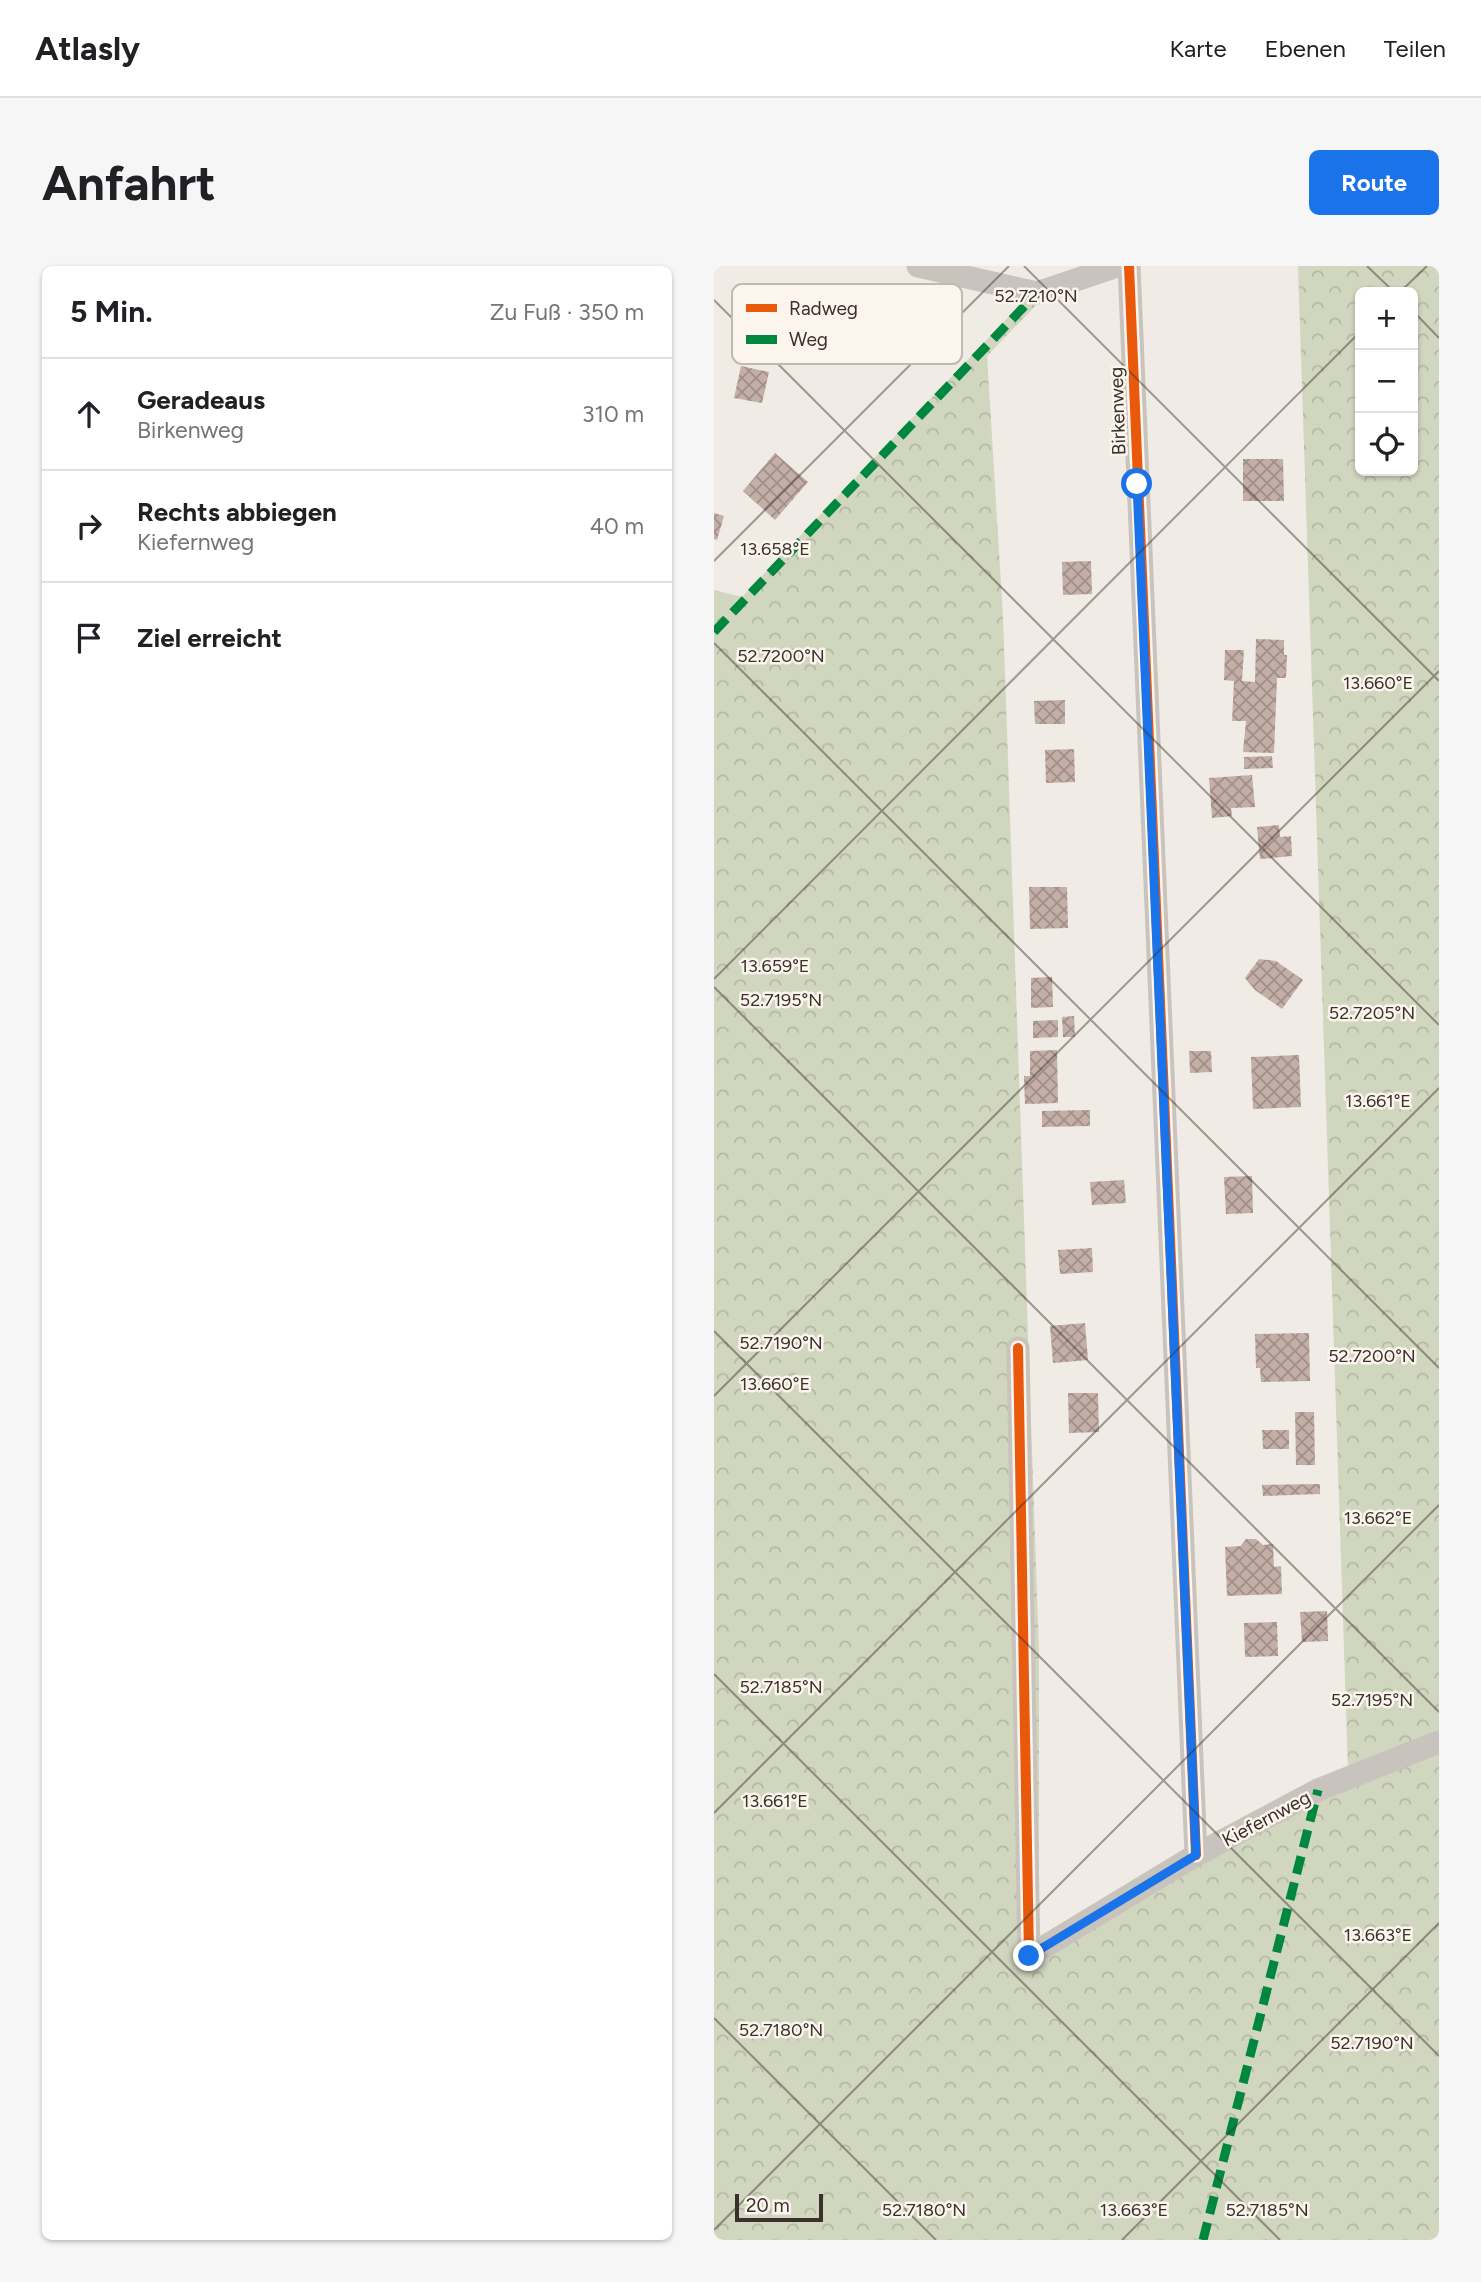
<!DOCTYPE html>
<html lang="de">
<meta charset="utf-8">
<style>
:root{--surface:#fff;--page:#f6f6f6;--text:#202124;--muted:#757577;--line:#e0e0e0;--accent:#1a73e8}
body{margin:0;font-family:Figtree,sans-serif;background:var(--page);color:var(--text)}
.controls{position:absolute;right:21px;top:21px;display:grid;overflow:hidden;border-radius:10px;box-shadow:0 2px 5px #0004}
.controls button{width:63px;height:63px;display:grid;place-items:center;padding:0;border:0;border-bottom:2px solid var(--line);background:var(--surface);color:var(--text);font:35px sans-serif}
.scale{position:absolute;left:21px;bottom:18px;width:88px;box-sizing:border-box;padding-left:7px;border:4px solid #3b302b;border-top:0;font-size:19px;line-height:24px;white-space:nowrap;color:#3b302b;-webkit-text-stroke:5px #fbf5ee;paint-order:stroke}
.stop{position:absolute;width:21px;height:21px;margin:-16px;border:5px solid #1a73e8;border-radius:50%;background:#fff}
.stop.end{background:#1a73e8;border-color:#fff;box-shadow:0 2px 7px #0008}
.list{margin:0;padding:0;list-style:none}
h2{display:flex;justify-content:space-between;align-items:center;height:91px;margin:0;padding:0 28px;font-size:30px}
h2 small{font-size:23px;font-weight:400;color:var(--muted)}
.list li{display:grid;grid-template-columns:46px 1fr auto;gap:21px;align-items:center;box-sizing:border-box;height:112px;padding:0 28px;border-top:2px solid var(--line)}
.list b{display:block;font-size:26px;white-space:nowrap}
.list p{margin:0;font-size:23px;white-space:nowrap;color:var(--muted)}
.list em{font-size:23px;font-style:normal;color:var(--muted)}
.icon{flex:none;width:38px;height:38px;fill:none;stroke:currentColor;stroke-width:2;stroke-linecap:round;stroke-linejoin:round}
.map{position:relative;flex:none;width:725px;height:1974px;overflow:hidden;border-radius:10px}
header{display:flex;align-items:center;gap:42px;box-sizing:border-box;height:98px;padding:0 35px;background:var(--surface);border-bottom:2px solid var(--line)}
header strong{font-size:33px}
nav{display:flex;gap:38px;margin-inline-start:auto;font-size:24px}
.intro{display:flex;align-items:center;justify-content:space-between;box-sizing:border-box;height:168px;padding:0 42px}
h1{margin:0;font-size:49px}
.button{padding:18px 32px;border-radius:10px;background:var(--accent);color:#fff;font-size:24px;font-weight:700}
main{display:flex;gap:42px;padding:0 42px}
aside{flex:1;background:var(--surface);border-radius:10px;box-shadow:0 2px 5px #0004}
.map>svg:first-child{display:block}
</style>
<header>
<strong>Atlasly</strong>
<nav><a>Karte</a><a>Ebenen</a><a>Teilen</a></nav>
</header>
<div class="intro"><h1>Anfahrt</h1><a class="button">Route</a></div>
<main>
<aside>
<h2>5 Min.<small>Zu Fuß · 350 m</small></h2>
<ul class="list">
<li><svg class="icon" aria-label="ahead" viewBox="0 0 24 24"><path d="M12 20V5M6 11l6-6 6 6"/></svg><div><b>Geradeaus</b><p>Birkenweg</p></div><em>310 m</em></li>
<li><svg class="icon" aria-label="right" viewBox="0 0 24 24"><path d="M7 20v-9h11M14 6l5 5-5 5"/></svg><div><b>Rechts abbiegen</b><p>Kiefernweg</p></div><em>40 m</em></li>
<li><svg class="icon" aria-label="arrive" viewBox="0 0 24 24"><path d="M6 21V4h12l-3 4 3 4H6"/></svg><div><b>Ziel erreicht</b></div></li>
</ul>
</aside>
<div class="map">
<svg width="725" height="1974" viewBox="0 0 725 1974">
<defs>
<pattern id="forest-crowns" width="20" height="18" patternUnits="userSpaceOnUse" patternTransform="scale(1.75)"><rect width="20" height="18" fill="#d1d6bf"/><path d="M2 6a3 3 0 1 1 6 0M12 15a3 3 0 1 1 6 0" fill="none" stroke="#b4b8a4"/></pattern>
<pattern id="building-cross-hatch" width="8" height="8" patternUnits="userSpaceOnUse" patternTransform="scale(1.75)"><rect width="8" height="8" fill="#c3afa7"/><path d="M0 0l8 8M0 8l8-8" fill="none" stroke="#a08f88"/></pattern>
</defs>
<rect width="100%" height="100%" fill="#f0ebe5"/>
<!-- forest -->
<path fill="url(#forest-crowns)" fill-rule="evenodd" d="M584 0H725V1974H0V324L28 331 324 20 327 34 273 90 289 351 325 1385V1674L634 1503ZM646 26H699V205H646Z"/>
<!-- building -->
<g fill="url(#building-cross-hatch)">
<polygon points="27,100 55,106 48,137 20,132"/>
<polygon points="61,187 94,216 61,254 29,225"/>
<polygon points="529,193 569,193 570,235 529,235"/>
<polygon points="0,247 10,250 3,274 0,273"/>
<polygon points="377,295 378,328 349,329 348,296"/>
<polygon points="542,373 570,374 570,389 573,389 572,412 563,412 560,487 529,486 532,455 518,455 520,415 510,414 511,384 530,384 528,415 541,416"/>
<polygon points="351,434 351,458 321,458 320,435"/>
<polygon points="360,483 361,516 332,517 331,484"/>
<polygon points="558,490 559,502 530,503 530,491"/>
<polygon points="538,509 541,541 517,542 518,550 498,552 495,512"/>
<polygon points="565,559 566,571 577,570 578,590 546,593 543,561"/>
<polygon points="315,621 353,621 354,662 316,663"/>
<polygon points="545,693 562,695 589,714 568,743 541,724 531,712"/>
<polygon points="338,711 339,741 317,742 317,712"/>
<polygon points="360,750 361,771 349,771 348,751"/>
<polygon points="344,754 344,771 319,772 319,755"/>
<polygon points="343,784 344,837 311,838 310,810 316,810 316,785"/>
<polygon points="475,785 497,785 498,806 476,807"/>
<polygon points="585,789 587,841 539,843 537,791"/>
<polygon points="376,844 376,860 328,861 328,845"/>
<polygon points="538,910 539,947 512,948 510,911"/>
<polygon points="410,914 412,937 378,939 376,916"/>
<polygon points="378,982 379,1006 346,1008 344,984"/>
<polygon points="371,1057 374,1094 339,1097 336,1060"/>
<polygon points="595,1067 596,1115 547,1116 546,1102 542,1102 541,1068"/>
<polygon points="354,1127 384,1127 385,1166 355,1167"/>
<polygon points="581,1146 600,1146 601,1199 582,1199"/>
<polygon points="548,1164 575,1164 575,1183 549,1183"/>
<polygon points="606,1218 606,1228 549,1230 548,1219"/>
<polygon points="532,1273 542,1273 549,1279 559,1278 560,1301 567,1300 568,1328 513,1330 511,1281 527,1280"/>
<polygon points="613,1345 614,1375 588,1376 586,1346"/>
<polygon points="563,1356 564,1390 531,1391 530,1357"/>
</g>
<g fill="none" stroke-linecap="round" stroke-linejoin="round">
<!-- street -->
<g stroke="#c9c3be" stroke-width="23">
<polyline points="204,0 323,27 403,0"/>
<polyline points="415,0 482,1589"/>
<polyline points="304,1082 315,1690"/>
<polyline points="315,1690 482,1589 604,1524 725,1476"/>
</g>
<!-- quiet -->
<g stroke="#00873e" stroke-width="9" stroke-dasharray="18 9" stroke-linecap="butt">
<polyline points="0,366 323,27"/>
<polyline points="489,1974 604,1524"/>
</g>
<!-- cycleway casing -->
<g stroke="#fbf5ee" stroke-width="15">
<g id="cycleway">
<polyline points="415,0 482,1589"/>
<polyline points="304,1082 315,1690"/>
</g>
</g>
<!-- cycleway -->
<use href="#cycleway" stroke="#e8590c" stroke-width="10"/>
</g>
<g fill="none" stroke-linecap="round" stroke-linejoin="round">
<!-- route -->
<polyline stroke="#1a73e8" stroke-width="9" points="315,1690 482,1589 423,218"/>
</g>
<!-- ticks -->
<path fill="none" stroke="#3b302b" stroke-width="2" stroke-opacity="0.45" d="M310 0 725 415M653 0 680 26M686 26 713 0M0 34 725 759M699 45 725 72M0 295 295 0M0 377 725 1102M0 713 646 66M0 721 725 1446M0 1065 725 1790M0 1130 725 405M0 1408 566 1974M0 1547 725 822M0 1752 222 1974M0 1964 725 1239M408 1974 725 1657"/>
<g text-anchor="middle" stroke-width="5" stroke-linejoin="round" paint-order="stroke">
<!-- street labels -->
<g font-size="19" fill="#3b302b" stroke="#fbf5ee">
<text transform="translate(403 145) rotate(-92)" y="7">Birkenweg</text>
<text transform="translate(552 1552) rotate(-28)" y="7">Kiefernweg</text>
</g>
</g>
<!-- legend -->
<rect x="18" y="18" width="230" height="80" rx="10" fill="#fbf5ee" stroke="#c1bab4" stroke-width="2"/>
<rect x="32" y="38" width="31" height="8" fill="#e8590c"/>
<rect x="32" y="69" width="31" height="9" fill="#00873e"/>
<g font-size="19" fill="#3b302b">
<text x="75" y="49">Radweg</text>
<text x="75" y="80">Weg</text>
</g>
<g font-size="18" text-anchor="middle" fill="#3b302b" stroke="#fbf5ee" stroke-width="5" stroke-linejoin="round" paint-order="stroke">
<text x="322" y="36">52.7210°N</text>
<text x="61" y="289">13.658°E</text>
<text x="67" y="396">52.7200°N</text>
<text x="664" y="423">13.660°E</text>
<text x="61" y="706">13.659°E</text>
<text x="67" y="740">52.7195°N</text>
<text x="658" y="753">52.7205°N</text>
<text x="664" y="841">13.661°E</text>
<text x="67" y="1083">52.7190°N</text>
<text x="658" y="1096">52.7200°N</text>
<text x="61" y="1124">13.660°E</text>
<text x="664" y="1258">13.662°E</text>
<text x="67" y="1427">52.7185°N</text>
<text x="658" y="1440">52.7195°N</text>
<text x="61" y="1541">13.661°E</text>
<text x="664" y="1675">13.663°E</text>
<text x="67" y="1770">52.7180°N</text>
<text x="658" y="1783">52.7190°N</text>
<text x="210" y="1950">52.7180°N</text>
<text x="420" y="1950">13.663°E</text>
<text x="553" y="1950">52.7185°N</text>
</g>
</svg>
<div class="controls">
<button>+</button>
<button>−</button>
<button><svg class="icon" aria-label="locate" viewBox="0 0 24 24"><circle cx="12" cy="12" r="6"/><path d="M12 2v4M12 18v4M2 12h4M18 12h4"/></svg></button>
</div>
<div class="scale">20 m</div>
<div class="stop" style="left:423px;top:218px"></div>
<div class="stop end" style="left:315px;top:1690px"></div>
</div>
</main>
